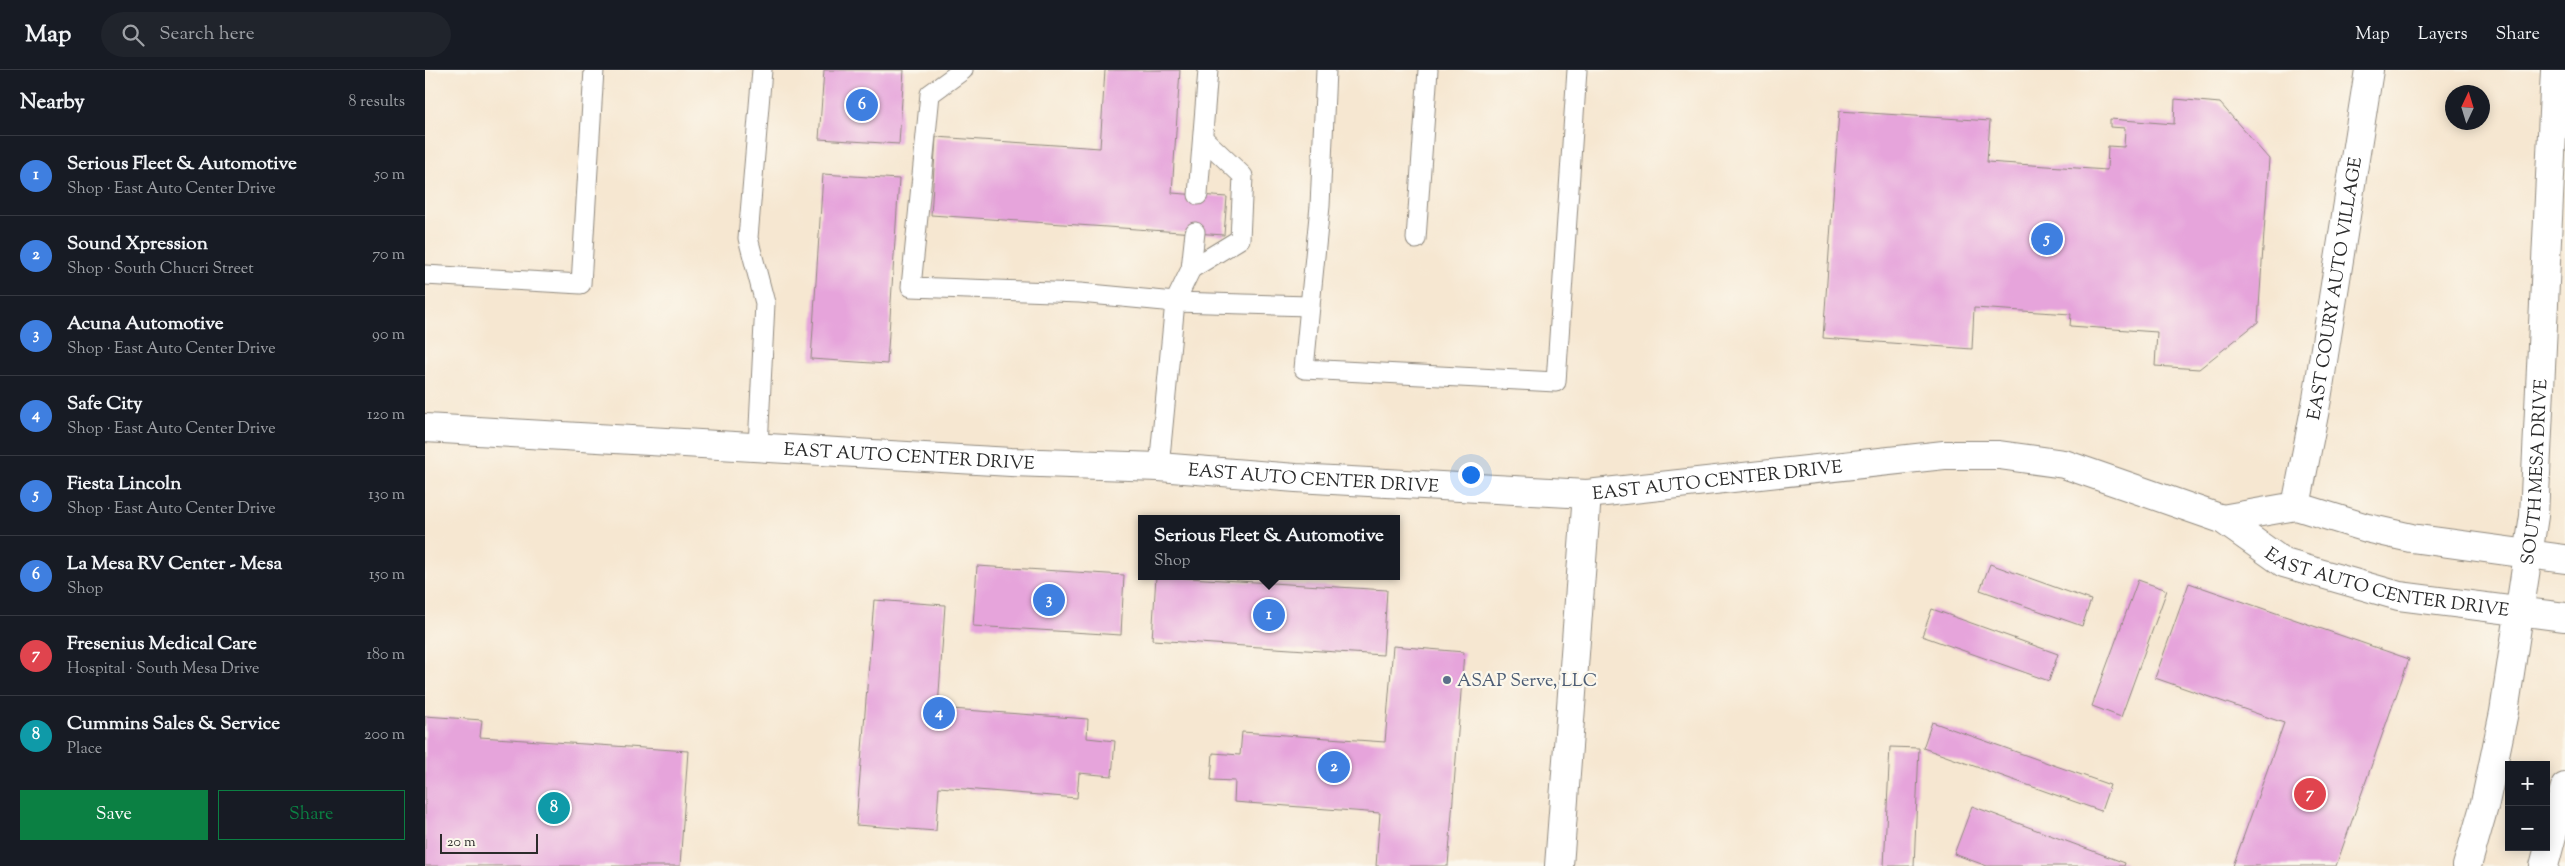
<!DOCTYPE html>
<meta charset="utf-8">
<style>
:root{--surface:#171b24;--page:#20242c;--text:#f1f3f6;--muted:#9ea1a6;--line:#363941;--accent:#0b8043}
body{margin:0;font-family:"Sorts Mill Goudy",serif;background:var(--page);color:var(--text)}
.controls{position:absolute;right:15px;bottom:15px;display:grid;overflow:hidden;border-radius:0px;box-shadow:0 2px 12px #0003}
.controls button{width:45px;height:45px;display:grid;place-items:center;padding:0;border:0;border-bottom:1px solid var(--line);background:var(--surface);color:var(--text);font:25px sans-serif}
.compass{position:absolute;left:2020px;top:15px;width:45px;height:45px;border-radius:50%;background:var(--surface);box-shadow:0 2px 12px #0003;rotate:4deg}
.scale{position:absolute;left:15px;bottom:12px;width:98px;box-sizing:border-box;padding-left:5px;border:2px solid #2b2b2b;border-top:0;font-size:14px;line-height:18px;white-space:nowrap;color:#2b2b2b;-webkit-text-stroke:4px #fbf7ec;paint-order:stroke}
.you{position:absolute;left:1045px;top:404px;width:18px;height:18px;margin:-12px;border:4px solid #fff;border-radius:50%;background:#1a73e8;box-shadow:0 0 0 8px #1a73e833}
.badge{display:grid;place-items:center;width:32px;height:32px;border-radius:50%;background:var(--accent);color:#fff;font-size:16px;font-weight:700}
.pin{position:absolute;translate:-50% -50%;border:2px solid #fff;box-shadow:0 1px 5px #0006}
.popup{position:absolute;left:713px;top:445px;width:262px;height:65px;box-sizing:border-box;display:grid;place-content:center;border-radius:0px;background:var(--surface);filter:drop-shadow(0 1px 4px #0005);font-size:16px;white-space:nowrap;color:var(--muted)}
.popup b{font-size:19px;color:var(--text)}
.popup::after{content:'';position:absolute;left:50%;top:100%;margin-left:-10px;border:10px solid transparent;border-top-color:var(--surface)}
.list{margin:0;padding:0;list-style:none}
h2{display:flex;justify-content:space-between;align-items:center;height:65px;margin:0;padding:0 20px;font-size:21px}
h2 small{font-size:16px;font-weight:400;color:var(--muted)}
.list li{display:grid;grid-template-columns:32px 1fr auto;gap:15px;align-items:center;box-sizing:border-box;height:80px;padding:0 20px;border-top:1px solid var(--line)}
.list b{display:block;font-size:19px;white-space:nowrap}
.list p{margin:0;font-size:16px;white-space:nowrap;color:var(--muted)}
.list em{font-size:16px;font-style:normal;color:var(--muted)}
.actions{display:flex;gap:10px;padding:15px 20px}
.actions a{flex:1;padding:11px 0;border:1px solid var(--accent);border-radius:0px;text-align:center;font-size:18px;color:var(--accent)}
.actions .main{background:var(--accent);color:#fff}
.icon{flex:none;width:28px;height:28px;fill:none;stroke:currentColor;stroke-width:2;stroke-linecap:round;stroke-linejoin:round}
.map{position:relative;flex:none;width:2140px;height:796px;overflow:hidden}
header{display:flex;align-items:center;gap:30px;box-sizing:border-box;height:70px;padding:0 25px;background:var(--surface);border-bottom:1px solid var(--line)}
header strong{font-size:24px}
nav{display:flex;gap:28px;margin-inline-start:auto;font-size:18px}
.search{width:350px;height:45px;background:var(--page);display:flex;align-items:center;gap:12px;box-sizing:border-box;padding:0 18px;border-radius:28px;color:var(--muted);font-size:19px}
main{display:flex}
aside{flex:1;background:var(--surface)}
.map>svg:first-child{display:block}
</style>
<header>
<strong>Map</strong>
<div class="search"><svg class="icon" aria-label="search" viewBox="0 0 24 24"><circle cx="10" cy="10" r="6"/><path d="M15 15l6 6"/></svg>Search here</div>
<nav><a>Map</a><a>Layers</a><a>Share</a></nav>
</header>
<main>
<aside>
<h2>Nearby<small>8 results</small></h2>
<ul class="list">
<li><span class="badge" style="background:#3f7fe0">1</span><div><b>Serious Fleet &amp; Automotive</b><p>Shop · East Auto Center Drive</p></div><em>50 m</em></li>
<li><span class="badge" style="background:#3f7fe0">2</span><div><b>Sound Xpression</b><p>Shop · South Chucri Street</p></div><em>70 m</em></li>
<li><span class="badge" style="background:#3f7fe0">3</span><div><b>Acuna Automotive</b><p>Shop · East Auto Center Drive</p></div><em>90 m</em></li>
<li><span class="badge" style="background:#3f7fe0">4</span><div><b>Safe City</b><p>Shop · East Auto Center Drive</p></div><em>120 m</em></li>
<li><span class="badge" style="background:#3f7fe0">5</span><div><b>Fiesta Lincoln</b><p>Shop · East Auto Center Drive</p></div><em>130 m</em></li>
<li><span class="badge" style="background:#3f7fe0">6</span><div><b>La Mesa RV Center - Mesa</b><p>Shop</p></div><em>150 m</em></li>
<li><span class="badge" style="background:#e0444e">7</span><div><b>Fresenius Medical Care</b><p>Hospital · South Mesa Drive</p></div><em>180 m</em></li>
<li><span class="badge" style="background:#0f9aa8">8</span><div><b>Cummins Sales &amp; Service</b><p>Place</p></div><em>200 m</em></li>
</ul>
<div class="actions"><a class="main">Save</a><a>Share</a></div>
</aside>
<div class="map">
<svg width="2140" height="796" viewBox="0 0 2140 796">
<rect width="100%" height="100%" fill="#fbf7ec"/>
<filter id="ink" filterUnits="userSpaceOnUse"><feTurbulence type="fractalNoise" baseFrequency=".02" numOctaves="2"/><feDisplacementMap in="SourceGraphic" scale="10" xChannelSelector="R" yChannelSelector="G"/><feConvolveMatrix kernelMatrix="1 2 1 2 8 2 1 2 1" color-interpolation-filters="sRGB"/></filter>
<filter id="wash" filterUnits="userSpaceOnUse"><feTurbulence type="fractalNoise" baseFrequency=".0096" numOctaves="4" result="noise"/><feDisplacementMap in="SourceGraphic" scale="20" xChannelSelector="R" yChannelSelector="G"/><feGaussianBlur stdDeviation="1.12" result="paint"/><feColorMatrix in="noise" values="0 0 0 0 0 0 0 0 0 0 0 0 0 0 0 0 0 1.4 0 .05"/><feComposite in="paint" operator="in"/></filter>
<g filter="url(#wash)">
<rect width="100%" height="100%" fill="#f6e7d1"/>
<g id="blocks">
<!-- building -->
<g fill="#e6a4db">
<polygon points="399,0 479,0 474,74 394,69"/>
<polygon points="680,0 755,0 747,123 802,127 799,165 506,145 511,67 675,78"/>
<polygon points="1750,29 1795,33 1844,89 1833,252 1774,299 1730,296 1732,262 1645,256 1646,244 1549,238 1547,279 1398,268 1414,41 1565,51 1562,92 1682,100 1683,76 1699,77 1700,58 1685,57 1685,49 1749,54"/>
<polygon points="398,104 474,109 462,294 386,289"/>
<polygon points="1565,494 1666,530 1657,556 1555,520"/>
<polygon points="552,496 699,505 696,565 548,556"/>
<polygon points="731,506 962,520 958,585 727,570"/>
<polygon points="1713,510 1742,520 1696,647 1667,636"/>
<polygon points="1764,513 1984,589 1911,796 1808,796 1859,653 1730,608"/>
<polygon points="449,530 520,535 513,638 663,649 662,668 690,671 687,706 654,703 652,728 514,717 511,761 431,755"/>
<polygon points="1507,539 1633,584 1624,611 1497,566"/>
<polygon points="968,576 1039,582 1023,796 951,796 955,743 809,732 810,711 786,710 788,683 815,685 817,662 960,672"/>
<polygon points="0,646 57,650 55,667 263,681 255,796 0,796"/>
<polygon points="1507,652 1685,715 1676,741 1498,678"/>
<polygon points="1465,677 1494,678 1489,796 1459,796"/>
<polygon points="1547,736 1700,793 1699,796 1562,796 1529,784"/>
</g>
</g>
</g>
<g filter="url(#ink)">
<use href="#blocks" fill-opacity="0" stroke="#90897e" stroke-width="1"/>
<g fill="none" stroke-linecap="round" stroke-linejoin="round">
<!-- lane casing -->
<g stroke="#90897e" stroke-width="21">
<g id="lane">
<polyline points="538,0 505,24 486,217 655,223 750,232 885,236 879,299 1131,312 1152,0"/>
<polyline points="773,125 783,0"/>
<polyline points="991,169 1003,0"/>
<polyline points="766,199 815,169 818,106 778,68"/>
<polyline points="0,205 156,214 169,0"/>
<polyline points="885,236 895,136 901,0"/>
<polyline points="333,377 340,233 323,168 337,0"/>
<polyline points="734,397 750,232 766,199 770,162"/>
</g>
</g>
<!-- street casing -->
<g stroke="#90897e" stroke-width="30">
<g id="street">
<path id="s1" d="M0 358 586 392 734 397 871 408 1162 424 1519 385H1574L1639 394 1797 449 1859 493 1974 526 2140 547"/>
<path id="s2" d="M1871 436 1892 329 1944 0"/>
<polyline points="1797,449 1871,436 1942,458 1986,468 2140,489"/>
<polyline points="1134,796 1162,424"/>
</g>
</g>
<!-- secondary casing -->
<g stroke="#90897e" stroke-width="30">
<g id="secondary">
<path id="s3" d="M2042 796 2060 733 2079 642 2109 446 2130 0"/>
<polyline points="2119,796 2140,717"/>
</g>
</g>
<!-- lane -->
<use href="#lane" stroke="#fff" stroke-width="19"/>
<!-- street -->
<use href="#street" stroke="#fff" stroke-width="28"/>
<!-- secondary -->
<use href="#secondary" stroke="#fff" stroke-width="28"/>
</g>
</g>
<!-- markers -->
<circle fill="#5c6f8a" stroke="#fbf7ec" stroke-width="2" cx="1022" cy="610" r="5"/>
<g text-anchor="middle" stroke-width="4.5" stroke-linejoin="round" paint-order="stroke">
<!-- street labels -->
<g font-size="18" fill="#2b2b2b" stroke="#fbf7ec">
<text dy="6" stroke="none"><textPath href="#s2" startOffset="221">EAST COURY AUTO VILLAGE</textPath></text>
<text dy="6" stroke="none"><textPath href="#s1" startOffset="485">EAST AUTO CENTER DRIVE</textPath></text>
<text dy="6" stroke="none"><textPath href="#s3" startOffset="401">SOUTH MESA DRIVE</textPath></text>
<text dy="6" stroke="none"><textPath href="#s1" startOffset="890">EAST AUTO CENTER DRIVE</textPath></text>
<text dy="6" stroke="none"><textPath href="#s1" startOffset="1295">EAST AUTO CENTER DRIVE</textPath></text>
<text dy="6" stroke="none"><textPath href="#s1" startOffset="1992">EAST AUTO CENTER DRIVE</textPath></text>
</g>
<!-- service labels -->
<g font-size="18" fill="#4e5e75" stroke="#fbf7ec" text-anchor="start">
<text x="1032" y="616">ASAP Serve, LLC</text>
</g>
</g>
</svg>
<div class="controls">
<button>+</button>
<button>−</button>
</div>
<svg class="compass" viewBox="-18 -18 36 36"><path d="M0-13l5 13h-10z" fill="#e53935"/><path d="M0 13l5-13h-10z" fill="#9ea1a6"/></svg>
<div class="scale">20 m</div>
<div class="you"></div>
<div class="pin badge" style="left:844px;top:545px;background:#3f7fe0">1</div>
<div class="popup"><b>Serious Fleet &amp; Automotive</b>Shop</div>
<div class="pin badge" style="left:909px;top:697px;background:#3f7fe0">2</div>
<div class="pin badge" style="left:624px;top:530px;background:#3f7fe0">3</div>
<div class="pin badge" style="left:514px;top:643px;background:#3f7fe0">4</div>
<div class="pin badge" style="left:1622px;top:169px;background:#3f7fe0">5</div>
<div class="pin badge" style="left:437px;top:35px;background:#3f7fe0">6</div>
<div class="pin badge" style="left:1885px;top:724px;background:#e0444e">7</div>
<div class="pin badge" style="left:129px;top:738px;background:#0f9aa8">8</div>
</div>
</main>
